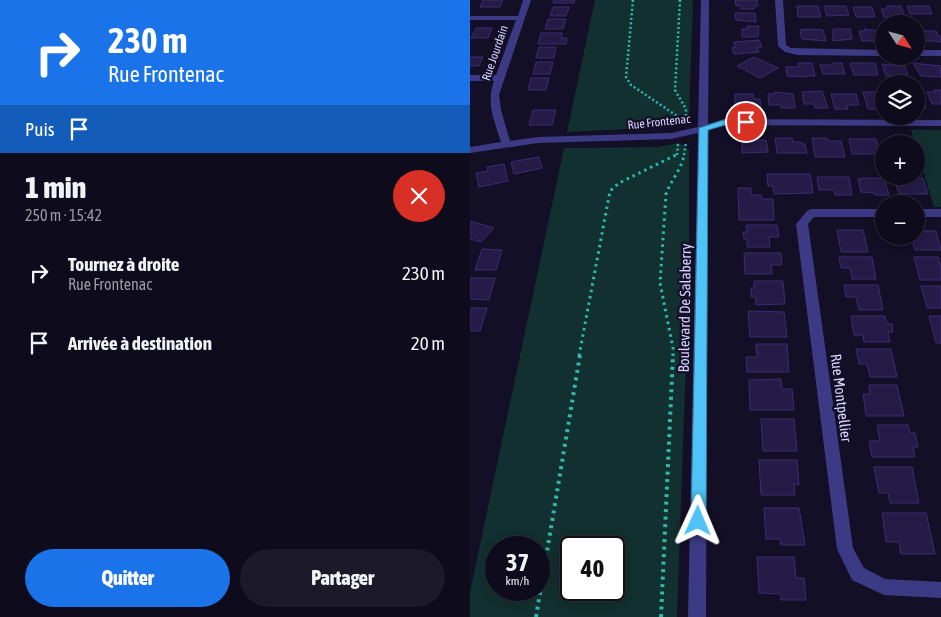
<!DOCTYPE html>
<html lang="fr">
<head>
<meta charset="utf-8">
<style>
	body { margin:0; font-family:"Asap Condensed",sans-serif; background:#1c1929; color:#f1f3f6; height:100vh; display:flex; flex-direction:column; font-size:19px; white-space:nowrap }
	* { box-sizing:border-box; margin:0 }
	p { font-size:16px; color:#9b9ba3 }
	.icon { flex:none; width:28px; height:28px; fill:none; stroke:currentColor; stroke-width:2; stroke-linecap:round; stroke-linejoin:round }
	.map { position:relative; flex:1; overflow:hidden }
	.panel { display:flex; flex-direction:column; background:#0e0b1c; width:470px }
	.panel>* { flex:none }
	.hud { background:#1a73e8; color:#fff; overflow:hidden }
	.needle { width:32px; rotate:126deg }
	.controls { position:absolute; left:405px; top:15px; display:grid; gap:10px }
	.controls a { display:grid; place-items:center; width:50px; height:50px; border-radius:50%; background:#0e0b1c; box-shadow:0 2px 12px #0003,0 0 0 1px #2e2b3b; font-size:25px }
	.speed { position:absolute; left:15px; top:536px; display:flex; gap:10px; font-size:25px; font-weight:700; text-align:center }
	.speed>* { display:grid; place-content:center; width:65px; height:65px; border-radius:50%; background:#0e0b1c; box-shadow:0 2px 12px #0003,0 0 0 1px #2e2b3b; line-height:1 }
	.speed small { font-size:12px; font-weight:400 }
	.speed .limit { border:2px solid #111; border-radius:8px; background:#fff; color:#111 }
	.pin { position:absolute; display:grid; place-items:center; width:42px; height:42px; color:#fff; margin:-21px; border:2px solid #fff; border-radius:50%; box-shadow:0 1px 5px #0007 }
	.me { position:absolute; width:55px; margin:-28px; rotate:1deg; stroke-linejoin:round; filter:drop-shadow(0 0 4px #0008) }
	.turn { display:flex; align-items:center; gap:18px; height:105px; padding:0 25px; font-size:22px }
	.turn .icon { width:65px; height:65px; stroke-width:2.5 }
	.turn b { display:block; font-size:35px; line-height:42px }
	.then { display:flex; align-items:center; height:48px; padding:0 25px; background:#0003; gap:10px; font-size:19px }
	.round { display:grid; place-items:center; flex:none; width:52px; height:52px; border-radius:26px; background:#1c1929 }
	.summary { display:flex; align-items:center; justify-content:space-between; height:85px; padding:0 25px }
	h1 { font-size:30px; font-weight:800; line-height:38px }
	.button { display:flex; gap:10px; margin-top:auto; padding:10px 25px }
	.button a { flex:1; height:58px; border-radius:30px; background:#1a73e8; color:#fff; font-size:20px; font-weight:800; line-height:58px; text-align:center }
	.button a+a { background:#1c1929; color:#f1f3f6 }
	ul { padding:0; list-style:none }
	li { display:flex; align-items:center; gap:15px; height:70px; padding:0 25px }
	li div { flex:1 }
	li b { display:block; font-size:19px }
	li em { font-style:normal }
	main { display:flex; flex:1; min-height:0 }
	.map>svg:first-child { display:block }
	.green { fill:#12302f; fill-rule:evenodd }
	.building { fill:#241b47; stroke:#3b2d73 }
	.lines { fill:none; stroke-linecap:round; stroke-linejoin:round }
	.path-far2 { stroke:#2fb8b0; stroke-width:2.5; stroke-dasharray:2 2.5; stroke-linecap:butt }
	.path-far1 { stroke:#2fb8b0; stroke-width:3; stroke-dasharray:2.5 4; stroke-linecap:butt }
	.path { stroke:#2fb8b0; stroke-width:4; stroke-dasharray:3 4.5; stroke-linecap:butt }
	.minor { fill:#3d3a85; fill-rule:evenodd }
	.route { fill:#4fc3f7; stroke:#337fa1 }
	.labels { text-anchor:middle; stroke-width:4.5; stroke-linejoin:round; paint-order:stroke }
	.far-street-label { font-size:12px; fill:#d9d4ff; stroke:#130f26 }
	.street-label { font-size:15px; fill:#d9d4ff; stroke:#130f26 }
</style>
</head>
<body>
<main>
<section class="panel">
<div class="hud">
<div class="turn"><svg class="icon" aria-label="right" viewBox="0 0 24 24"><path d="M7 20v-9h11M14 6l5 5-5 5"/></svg><div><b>230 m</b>Rue Frontenac</div></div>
<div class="then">Puis<svg class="icon" aria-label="arrive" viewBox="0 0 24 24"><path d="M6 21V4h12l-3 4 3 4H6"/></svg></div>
</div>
<div class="summary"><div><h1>1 min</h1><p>250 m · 15:42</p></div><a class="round" style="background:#d93025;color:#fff"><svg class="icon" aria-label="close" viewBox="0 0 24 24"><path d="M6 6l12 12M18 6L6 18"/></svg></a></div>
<ul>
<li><svg class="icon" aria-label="right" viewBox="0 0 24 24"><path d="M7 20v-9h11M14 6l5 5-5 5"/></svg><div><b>Tournez à droite</b><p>Rue Frontenac</p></div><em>230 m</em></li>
<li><svg class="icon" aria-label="arrive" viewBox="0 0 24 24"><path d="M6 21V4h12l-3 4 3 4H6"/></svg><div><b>Arrivée à destination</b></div><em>20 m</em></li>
</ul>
<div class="button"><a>Quitter</a><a>Partager</a></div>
</section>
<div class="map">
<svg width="471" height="617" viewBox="0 0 471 617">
	<rect width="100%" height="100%" fill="#130f26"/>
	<!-- green -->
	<g class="green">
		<polygon points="125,0 223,0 219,117 203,127 97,132"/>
		<polygon points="441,130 471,130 471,207 464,207"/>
		<path d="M209,143L219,149V277L207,617H0V592L94,148L187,147ZM26,548H69V590H26ZM101,548H144V590H101Z"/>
	</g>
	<!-- building -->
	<g class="building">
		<polygon points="13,0 33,0 30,7 10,7"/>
		<polygon points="84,0 105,0 104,3 83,3"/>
		<polygon points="265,0 287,0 288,6 284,6 284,9 271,9 271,6 266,6"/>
		<polygon points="327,6 348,6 351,17 328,17"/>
		<polygon points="354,6 376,6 379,15 357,16"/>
		<polygon points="417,6 431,6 435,17 414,17 411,9 417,9"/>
		<polygon points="437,6 459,6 462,14 440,14"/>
		<polygon points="83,7 99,7 96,16 80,16"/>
		<polygon points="383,7 402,7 405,17 386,17"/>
		<polygon points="265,13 285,13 286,22 266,20"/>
		<polygon points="78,19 96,19 93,29 75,29"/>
		<polygon points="277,26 289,26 288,37 272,37 272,29 277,29"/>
		<polygon points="6,28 22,28 18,38 1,38"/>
		<polygon points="338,29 353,30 356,41 332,39 330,30"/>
		<polygon points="363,29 380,29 382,39 363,41"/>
		<polygon points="394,29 411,31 414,38 407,38 408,41 392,41 389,31 395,31"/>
		<polygon points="446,31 466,31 468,36 471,36 471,42 450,40"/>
		<polygon points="71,33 92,33 91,38 97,38 96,44 68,44"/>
		<polygon points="289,40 292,47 287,47 289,52 264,54 262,47 266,47 264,42"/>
		<polygon points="69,47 86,47 84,58 66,58"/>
		<polygon points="0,57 13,57 9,66 0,66"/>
		<polygon points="284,57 308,68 290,78 267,66"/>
		<polygon points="66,62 83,62 80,74 63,74"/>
		<polygon points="328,63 342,63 345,76 336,76 336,77 317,76 316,67 329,67"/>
		<polygon points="363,63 372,63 375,74 353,74 350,65 363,65"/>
		<polygon points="380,63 405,63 408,75 384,75"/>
		<polygon points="443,63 470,66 471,77 451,76"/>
		<polygon points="412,64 435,66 438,76 416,76"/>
		<polygon points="61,78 79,78 76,90 58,90"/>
		<polygon points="464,90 471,90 471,104 462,104 457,92 465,92"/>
		<polygon points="352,91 358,108 345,108 344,104 334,104 332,92"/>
		<polygon points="305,92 323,94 325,108 311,108 311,105 299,105 298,94 305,94"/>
		<polygon points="393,92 414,92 414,105 410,105 411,109 398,109"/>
		<polygon points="265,94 283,94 284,99 290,99 291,107 265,105"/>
		<polygon points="361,94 386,94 389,105 377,105 378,109 365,109"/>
		<polygon points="452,95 456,108 446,108 446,96"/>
		<polygon points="63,110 86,110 82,125 59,125"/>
		<polygon points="305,138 322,138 323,142 331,142 332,144 335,144 337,153 307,153"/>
		<polygon points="342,138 357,138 358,141 371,141 375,157 345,157"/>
		<polygon points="379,139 406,139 410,154 382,154"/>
		<polygon points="428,139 442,139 443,144 416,144 416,141 428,141"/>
		<polygon points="277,140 296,140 298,152 272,153 272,142 277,142"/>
		<polygon points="69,157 72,168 44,174 41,162"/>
		<polygon points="34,164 38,181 9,187 6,173 18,171 17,167"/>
		<polygon points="297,174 340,174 343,193 304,194 303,186 298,186"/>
		<polygon points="347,177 379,177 382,195 365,195 364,190 349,190"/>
		<polygon points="394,178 414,178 419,195 405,195 405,193 391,192 388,179"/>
		<polygon points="424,178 453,178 458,194 429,194"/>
		<polygon points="268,188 281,188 281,195 291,195 292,199 303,199 304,220 269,220"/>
		<polygon points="0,221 24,228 11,242 0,239"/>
		<polygon points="276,225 307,225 309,237 299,237 300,247 277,247 277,239 274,239 273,232 277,232"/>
		<polygon points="367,230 393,230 398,252 371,252"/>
		<polygon points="446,231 466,231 471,250 445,250 441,236 446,236"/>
		<polygon points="12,249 32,250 26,270 5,270"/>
		<polygon points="274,253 311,253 312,265 301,265 302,274 275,274"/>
		<polygon points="369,257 402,257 406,279 382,279 380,268 371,268"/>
		<polygon points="444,257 468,257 471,267 471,280 450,280"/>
		<polygon points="0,278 25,278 19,300 0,299"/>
		<polygon points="284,281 313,281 315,304 286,305 285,297 281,297 281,288 284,288"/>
		<polygon points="374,285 408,285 413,310 389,310 386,297 376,297"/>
		<polygon points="451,286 471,286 471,308 457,308"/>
		<polygon points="0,308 17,308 10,331 0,331"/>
		<polygon points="278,311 314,312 317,337 280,337"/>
		<polygon points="381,316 415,316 417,324 422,324 423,332 418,332 420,342 394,342 393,335 384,335"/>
		<polygon points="459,316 471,316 471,343 466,343"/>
		<polygon points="286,344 317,344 319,372 277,372 276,357 287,357"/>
		<polygon points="386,349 421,349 427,377 400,377 397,364 389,364"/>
		<polygon points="311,379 312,389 322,389 324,410 280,410 279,380"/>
		<polygon points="399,385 427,385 434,416 396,416 393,394 400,394"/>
		<polygon points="291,419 324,419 327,451 293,451"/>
		<polygon points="407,425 438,425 440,433 445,433 448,447 443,447 445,457 402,457 399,441 410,441"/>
		<polygon points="289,460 327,460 329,485 324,484 325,495 291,495"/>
		<polygon points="404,467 442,467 449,503 420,503 418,493 409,493"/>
		<polygon points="294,508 329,508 335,545 311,545 310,539 296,539"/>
		<polygon points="412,513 456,513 465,554 431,554 429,542 416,542"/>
		<polygon points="287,557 324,557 326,578 334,578 336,600 311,600 311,594 289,593"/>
	</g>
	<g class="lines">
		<!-- path-far2 -->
		<g class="path-far2">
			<polyline points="163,0 156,77 161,85 216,122"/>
			<polyline points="210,0 205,90 216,109 216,123"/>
			<polyline points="207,155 208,144"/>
			<polyline points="214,155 216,142"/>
		</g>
		<!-- path-far1 -->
		<g class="path-far1">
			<polyline points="109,356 140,191 149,183 208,154"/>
			<path d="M203,356V348L190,283L196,194C201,180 212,169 214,154"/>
		</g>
		<!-- path -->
		<g class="path">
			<polyline points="66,617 110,355"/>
			<polyline points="191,617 203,355"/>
		</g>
		<!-- minor -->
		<g class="minor">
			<path d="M53,0H61L29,95L31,110L40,141L68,137L201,133L228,127L231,0H239L238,124L254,119L471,120V126L255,125L238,130L236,617H218L228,133L201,139L68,143L0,153V147L31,142C24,119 16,105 24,81H0V75H26L46,20H0V16H48Z"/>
			<polygon points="305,0 313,0 316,45 321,48 414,50 414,56 328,55 315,52 308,46"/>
			<rect x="446" y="50" width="25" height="6"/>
			<polygon points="341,209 414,209 414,217 344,217 338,224 383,548 394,568 415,579 471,582 471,598 414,595 382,580 367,549 326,224 337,211"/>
			<rect x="446" y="209" width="25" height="8"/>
		</g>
	</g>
	<!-- route -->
	<polygon class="route" points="276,120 279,121 279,124 255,125 238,130 236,521 233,526 228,528 223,526 221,521 229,128 254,120"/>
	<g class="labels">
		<!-- far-street labels -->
		<g class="far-street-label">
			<text transform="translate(25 53) rotate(-71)" y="4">Rue Jourdain</text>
			<text transform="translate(189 122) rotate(-6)" y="4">Rue Frontenac</text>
		</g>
		<!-- street labels -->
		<g class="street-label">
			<text transform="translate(215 308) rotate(-89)" y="5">Boulevard De Salaberry</text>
			<text transform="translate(371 398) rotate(83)" y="5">Rue Montpellier</text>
		</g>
	</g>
</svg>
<div class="controls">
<a><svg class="needle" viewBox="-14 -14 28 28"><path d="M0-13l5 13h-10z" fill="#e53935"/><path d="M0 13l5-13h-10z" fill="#9b9ba3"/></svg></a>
<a><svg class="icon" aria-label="layers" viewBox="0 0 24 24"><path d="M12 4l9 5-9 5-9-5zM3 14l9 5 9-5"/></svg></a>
<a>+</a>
<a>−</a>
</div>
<div class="speed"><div>37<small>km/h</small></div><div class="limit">40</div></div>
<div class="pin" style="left:276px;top:122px;background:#d93025"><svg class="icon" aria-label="arrive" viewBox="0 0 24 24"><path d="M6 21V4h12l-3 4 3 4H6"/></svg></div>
<svg class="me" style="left:228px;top:521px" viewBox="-20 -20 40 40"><path d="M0-17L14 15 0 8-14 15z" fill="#4fc3f7" stroke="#fff" stroke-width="4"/></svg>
</div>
</main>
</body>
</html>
